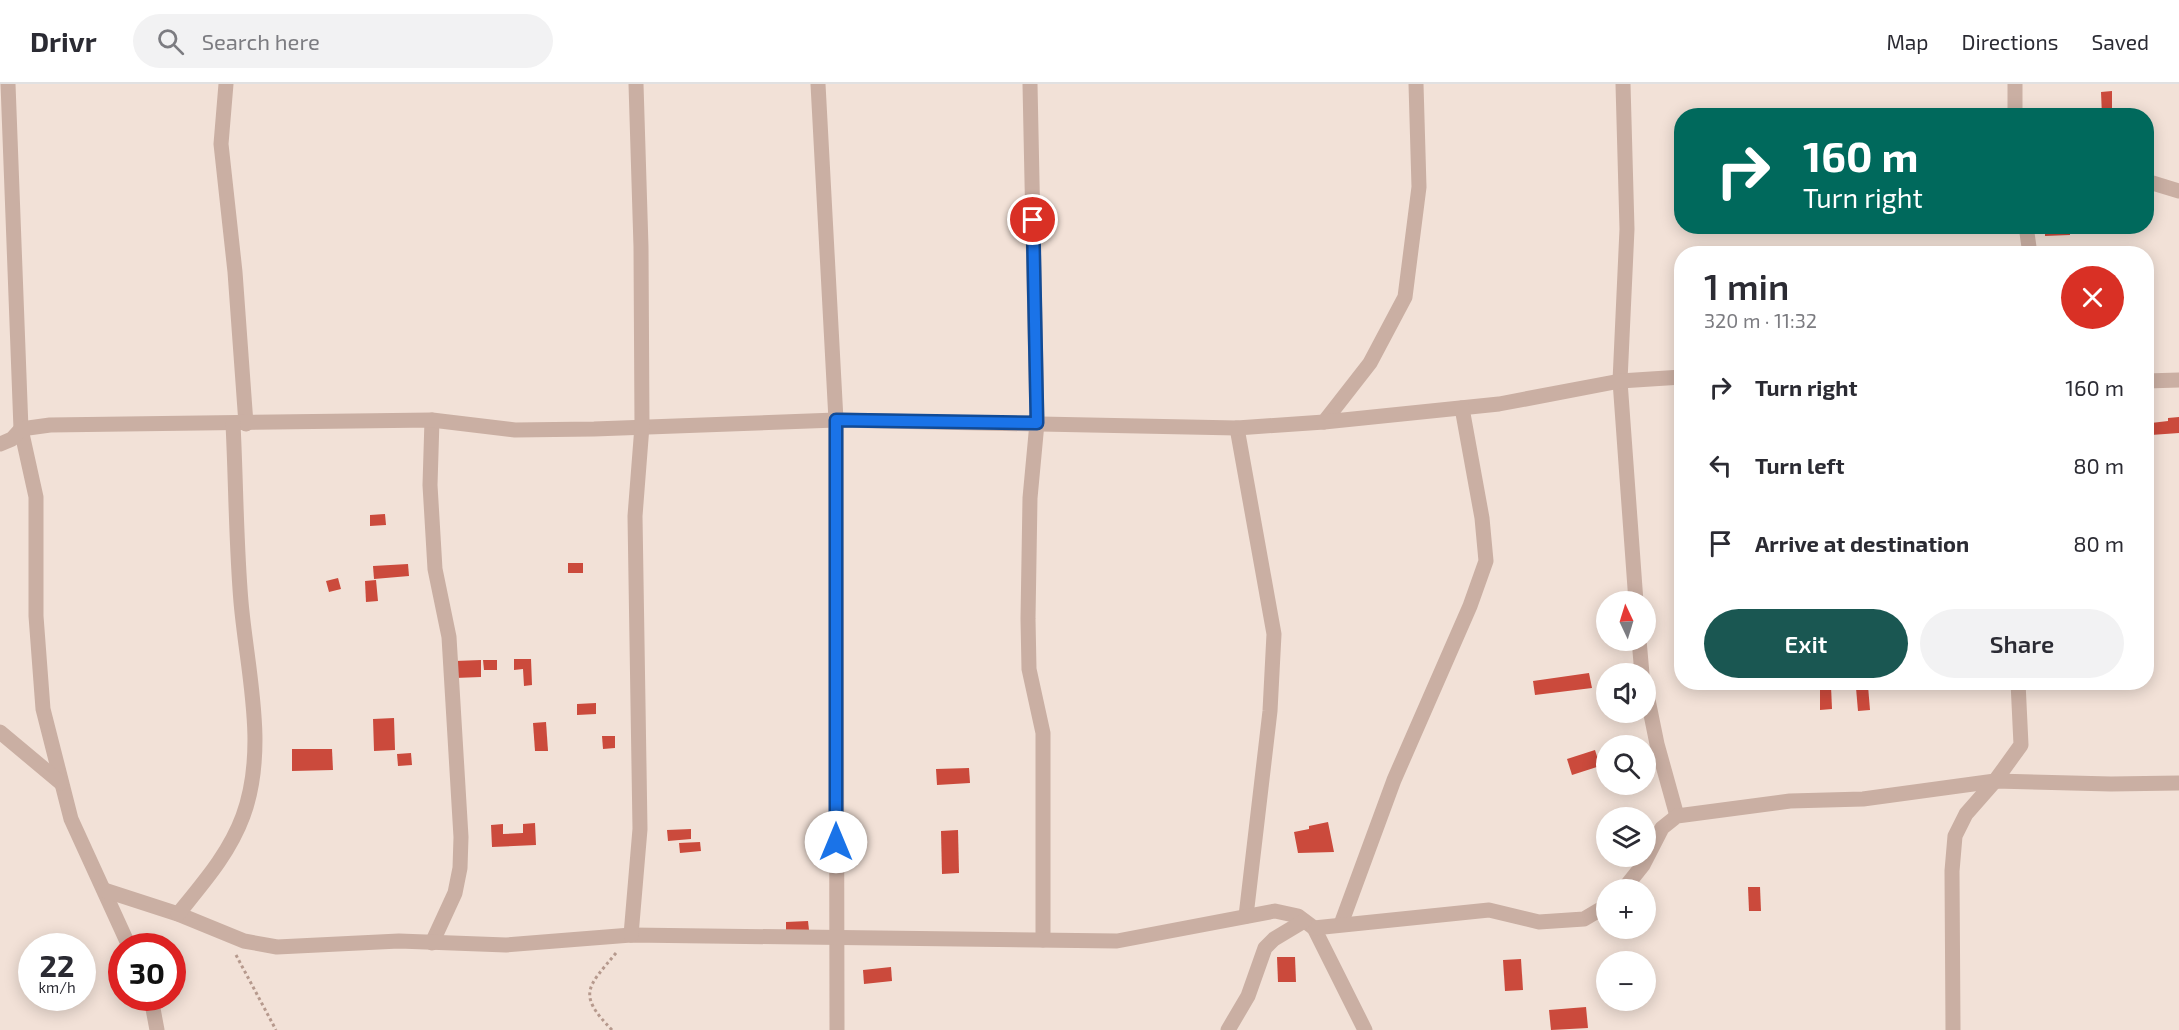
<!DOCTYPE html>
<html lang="en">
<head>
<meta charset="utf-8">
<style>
	body { margin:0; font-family:"Exo 2",sans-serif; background:#f2f2f3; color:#2b2b33; height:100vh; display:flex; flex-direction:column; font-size:22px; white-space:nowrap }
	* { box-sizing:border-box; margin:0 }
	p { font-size:20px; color:#7c7c81 }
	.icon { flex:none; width:33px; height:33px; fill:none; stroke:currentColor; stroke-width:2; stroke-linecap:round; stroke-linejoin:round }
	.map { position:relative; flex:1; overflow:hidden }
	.side { position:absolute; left:1674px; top:162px; width:480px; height:444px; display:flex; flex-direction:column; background:#fff; border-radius:24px; box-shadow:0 3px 15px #0003 }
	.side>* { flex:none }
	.hud { position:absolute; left:1674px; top:24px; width:480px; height:126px; border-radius:24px; box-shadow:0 3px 15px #0003; background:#00695c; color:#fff; overflow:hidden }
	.needle { width:39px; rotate:356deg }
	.tools { position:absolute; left:1596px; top:507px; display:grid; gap:12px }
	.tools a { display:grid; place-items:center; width:60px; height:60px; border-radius:50%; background:#fff; box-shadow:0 3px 15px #0003; font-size:30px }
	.speed { position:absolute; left:18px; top:849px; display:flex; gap:12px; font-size:30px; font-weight:700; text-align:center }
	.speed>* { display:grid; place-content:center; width:78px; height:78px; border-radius:50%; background:#fff; box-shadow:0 3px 15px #0003; line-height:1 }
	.speed small { font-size:15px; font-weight:400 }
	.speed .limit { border:9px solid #d22; background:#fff; color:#111 }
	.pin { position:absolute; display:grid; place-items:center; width:51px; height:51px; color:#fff; margin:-26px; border:3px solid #fff; border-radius:50%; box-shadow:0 2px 6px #0007 }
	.me { position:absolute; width:66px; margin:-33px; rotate:0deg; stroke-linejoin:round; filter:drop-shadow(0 0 4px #0008) }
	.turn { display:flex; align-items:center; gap:21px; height:126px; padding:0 30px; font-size:27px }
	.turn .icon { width:78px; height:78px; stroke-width:2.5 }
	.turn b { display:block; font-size:42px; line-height:51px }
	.round { display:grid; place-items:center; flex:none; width:63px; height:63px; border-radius:32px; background:#f2f2f3 }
	.summary { display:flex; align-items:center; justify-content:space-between; height:102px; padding:0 30px }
	h1 { font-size:36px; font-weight:600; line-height:45px }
	.button { display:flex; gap:12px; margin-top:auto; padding:12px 30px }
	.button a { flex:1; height:69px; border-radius:36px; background:#1a5752; color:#fff; font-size:24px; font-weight:600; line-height:69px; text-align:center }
	.button a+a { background:#f2f2f3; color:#2b2b33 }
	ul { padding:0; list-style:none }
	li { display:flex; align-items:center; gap:18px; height:78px; padding:0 30px }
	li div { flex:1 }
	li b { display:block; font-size:22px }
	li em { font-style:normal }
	header { display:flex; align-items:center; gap:36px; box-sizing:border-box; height:84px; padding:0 30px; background:#fff; border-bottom:2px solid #e1e1e2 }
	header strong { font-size:28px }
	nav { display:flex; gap:33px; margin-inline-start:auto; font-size:21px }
	.search { width:420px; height:54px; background:#f2f2f3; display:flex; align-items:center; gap:15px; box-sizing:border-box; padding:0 21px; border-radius:33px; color:#7c7c81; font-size:22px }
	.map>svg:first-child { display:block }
	.building { fill:#cb4a3c }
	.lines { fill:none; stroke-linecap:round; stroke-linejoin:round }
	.path { stroke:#b6998d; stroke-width:3; stroke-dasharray:3 3; stroke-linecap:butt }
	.street { stroke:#caafa3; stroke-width:15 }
	.route-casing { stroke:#114b97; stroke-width:15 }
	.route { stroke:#1a73e8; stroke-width:10 }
</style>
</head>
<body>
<header>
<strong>Drivr</strong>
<div class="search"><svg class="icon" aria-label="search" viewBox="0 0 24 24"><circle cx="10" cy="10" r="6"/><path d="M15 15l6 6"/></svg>Search here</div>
<nav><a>Map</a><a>Directions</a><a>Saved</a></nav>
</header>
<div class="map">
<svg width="2179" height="946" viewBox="0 0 2179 946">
	<rect width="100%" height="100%" fill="#f2e1d7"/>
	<!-- building -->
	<g class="building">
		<polygon points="2112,7 2112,32 2102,32 2101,8"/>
		<polygon points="2045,142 2070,142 2070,151 2045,152"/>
		<polygon points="2179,333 2179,349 2151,351 2151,339 2168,337 2168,334"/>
		<polygon points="385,430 386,441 370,442 370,431"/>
		<rect x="568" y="479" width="15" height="10"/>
		<polygon points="408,480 409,492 374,495 373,482"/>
		<polygon points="338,494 341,505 329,508 326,497"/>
		<polygon points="376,496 378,517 366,518 365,497"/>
		<polygon points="514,575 531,575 532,601 524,602 523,585 514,586"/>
		<polygon points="481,576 481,593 455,594 455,577"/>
		<polygon points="483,576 497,576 497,586 484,586"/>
		<polygon points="1589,589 1592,604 1535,611 1533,597"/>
		<polygon points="1831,602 1832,625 1820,626 1820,603"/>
		<polygon points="1868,602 1870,626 1858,627 1856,604"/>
		<polygon points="596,619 596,630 577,631 577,620"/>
		<polygon points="394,634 395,666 374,667 373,635"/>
		<polygon points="546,638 548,667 535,667 533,639"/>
		<polygon points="602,652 615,652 615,664 603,665"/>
		<polygon points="292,665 332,665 333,686 292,687"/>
		<polygon points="1595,666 1600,682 1572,691 1567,675"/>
		<polygon points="411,669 412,681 398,682 397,670"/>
		<polygon points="969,684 970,699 937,701 936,685"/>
		<polygon points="1328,738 1334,768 1298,769 1294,748 1309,745 1309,742"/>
		<polygon points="535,739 536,761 492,763 491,741 503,740 503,750 523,749 523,740"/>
		<polygon points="691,745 691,755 668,757 667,746"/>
		<polygon points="958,746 959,789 942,790 941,747"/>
		<polygon points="700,758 701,767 680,769 679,759"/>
		<polygon points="1748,803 1760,803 1761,827 1749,827"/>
		<polygon points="808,837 809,846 786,848 786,838"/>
		<polygon points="1277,873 1295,873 1296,898 1278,898"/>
		<polygon points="1521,875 1523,906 1505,907 1503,876"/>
		<polygon points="891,883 892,897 864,900 863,886"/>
		<polygon points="1586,923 1588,944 1551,946 1549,926"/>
	</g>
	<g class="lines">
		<!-- path -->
		<g class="path">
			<polyline points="236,871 276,946"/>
			<path d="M612,946C577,910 587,904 616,869"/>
		</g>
		<!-- street -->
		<g class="street">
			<polyline points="8,0 21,345 36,413 36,532 43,625 71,735 129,862"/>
			<polyline points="226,0 221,60 235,188 246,340"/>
			<polyline points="818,0 836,336 837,946"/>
			<polyline points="1030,0 1037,339 1030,414 1028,535 1029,585 1043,649 1043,856"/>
			<polyline points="1623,0 1627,145 1620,297 1636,518"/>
			<polyline points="2015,32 2015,0"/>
			<polyline points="2146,97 2179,107"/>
			<polyline points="2026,142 2030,170"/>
			<polyline points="2146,297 2179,296"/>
			<polyline points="432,336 430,401 435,485 449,553 461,753 460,784 455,809 432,859"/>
			<polyline points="1324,338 1370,279 1405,213 1419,103 1416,0"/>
			<polyline points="1237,344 1274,550 1270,627 1246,832"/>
			<polyline points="0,360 12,355 21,345 50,341 432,336 515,346 594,345 836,336 1237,344 1324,338 1499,320 1620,297 1682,293"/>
			<polyline points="1639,556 1642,590"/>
			<polyline points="1646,606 1657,660 1677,732"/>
			<polyline points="0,648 61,699"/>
			<polyline points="104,806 178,830 244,857 277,863 399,857 506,861 631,851 1117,857 1275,827 1298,832 1314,844 1365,946"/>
			<polyline points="1623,806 1643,781 1662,744 1677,732 1790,717 1863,715 1995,697 2111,700 2179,699"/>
			<path d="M178,830C203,799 229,770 243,732C268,664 247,587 241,518C236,459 236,399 233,340"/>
			<polyline points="1341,840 1394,696 1470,522 1486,477 1482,434 1462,324"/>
			<polyline points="1314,844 1489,826 1539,838 1584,835 1606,822"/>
			<polyline points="631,851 640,745 635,432 642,342 641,163 636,0"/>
			<polyline points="151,914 157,946"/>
			<polyline points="1228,946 1248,912 1265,864 1274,855 1304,837"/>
			<polyline points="1953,946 1952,787 1955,752 1966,730 1995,697 2021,661 2018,598"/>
		</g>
	</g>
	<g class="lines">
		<defs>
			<polyline id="route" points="836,758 836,336 1037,339 1033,136"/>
		</defs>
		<!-- route casing -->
		<use href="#route" class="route-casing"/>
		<!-- route -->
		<use href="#route" class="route"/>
	</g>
</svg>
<div class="tools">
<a><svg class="needle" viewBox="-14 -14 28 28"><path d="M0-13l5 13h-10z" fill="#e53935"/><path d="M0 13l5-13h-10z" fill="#7c7c81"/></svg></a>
<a><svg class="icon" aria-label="sound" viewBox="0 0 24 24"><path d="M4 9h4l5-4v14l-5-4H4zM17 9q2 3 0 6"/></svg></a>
<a><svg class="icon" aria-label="search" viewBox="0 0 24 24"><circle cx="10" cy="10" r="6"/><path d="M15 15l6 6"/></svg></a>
<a><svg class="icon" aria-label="layers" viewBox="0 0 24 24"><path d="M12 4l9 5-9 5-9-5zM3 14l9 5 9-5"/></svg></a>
<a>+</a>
<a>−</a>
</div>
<div class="speed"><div>22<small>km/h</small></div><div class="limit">30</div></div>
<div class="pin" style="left:1033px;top:136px;background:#d93025"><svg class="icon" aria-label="arrive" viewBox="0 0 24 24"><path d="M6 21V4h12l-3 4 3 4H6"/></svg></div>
<svg class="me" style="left:836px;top:758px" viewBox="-20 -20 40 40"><circle r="19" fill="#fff"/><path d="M0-13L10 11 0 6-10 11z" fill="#1a73e8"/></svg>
<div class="hud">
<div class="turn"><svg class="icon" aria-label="right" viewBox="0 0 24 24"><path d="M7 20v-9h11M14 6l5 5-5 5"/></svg><div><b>160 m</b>Turn right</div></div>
</div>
<section class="side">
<div class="summary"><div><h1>1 min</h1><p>320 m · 11:32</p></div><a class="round" style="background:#d93025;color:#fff"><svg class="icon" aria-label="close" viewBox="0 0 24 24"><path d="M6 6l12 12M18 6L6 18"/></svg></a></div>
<ul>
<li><svg class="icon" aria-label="right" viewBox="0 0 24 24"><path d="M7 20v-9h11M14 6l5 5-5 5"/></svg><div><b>Turn right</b></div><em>160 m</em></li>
<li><svg class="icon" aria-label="left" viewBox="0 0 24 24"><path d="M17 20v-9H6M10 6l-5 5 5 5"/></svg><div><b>Turn left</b></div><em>80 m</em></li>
<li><svg class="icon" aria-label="arrive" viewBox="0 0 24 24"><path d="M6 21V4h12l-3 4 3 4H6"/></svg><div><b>Arrive at destination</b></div><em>80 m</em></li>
</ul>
<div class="button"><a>Exit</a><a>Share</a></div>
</section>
</div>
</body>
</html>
